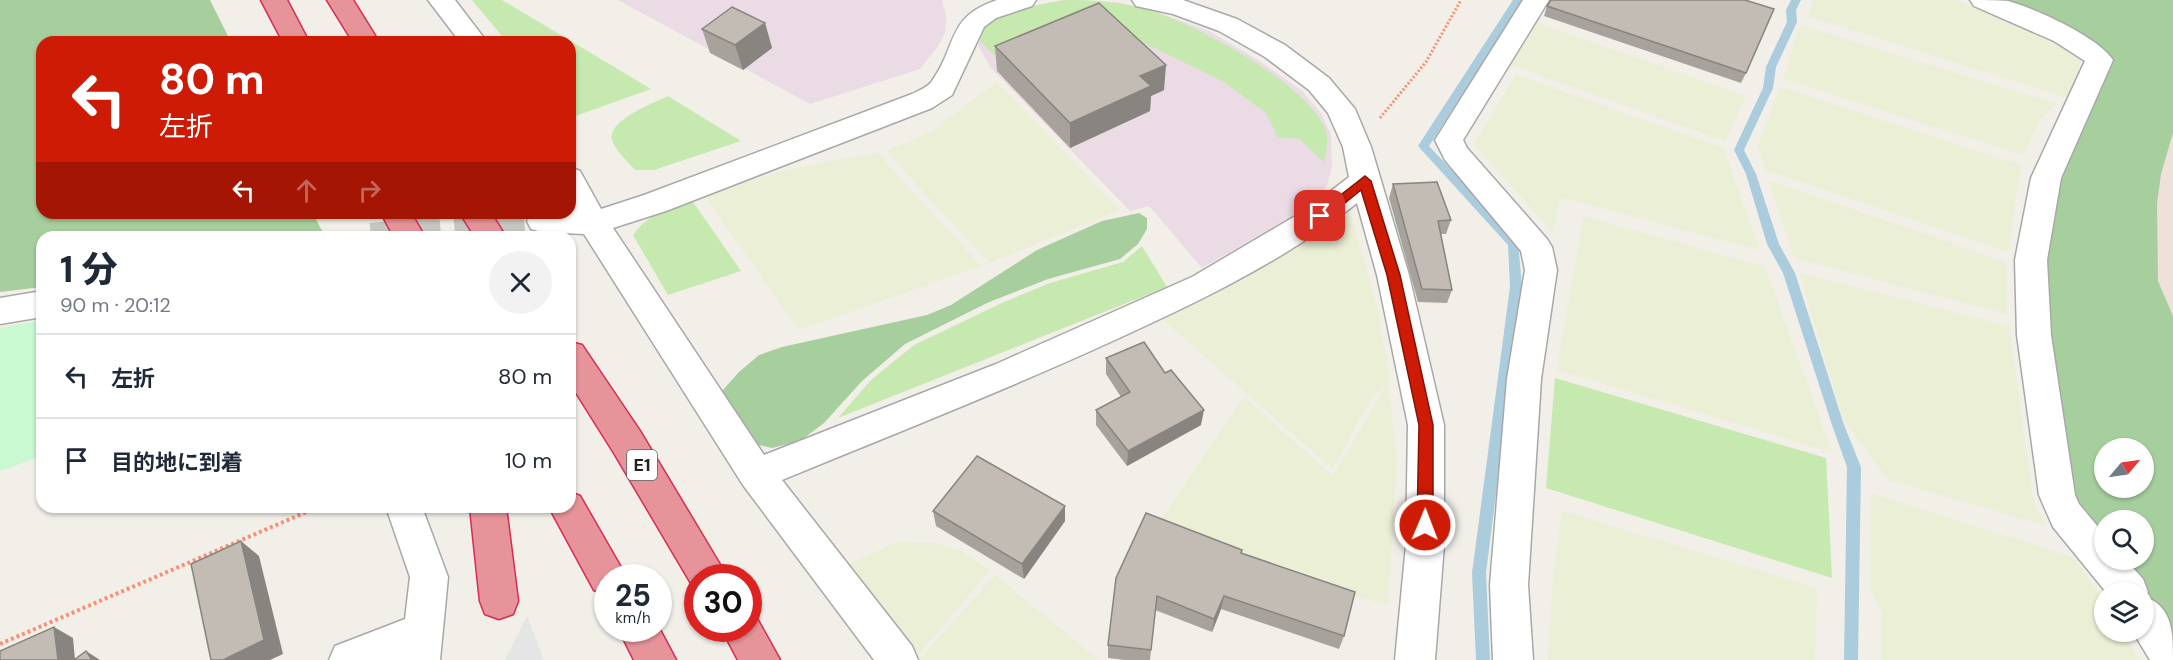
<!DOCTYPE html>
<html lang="ja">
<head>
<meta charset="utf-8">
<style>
	body { margin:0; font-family:"DM Sans","Noto Sans JP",sans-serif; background:#f2f2f3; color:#1f2937; height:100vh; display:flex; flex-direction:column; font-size:22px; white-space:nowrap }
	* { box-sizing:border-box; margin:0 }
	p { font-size:20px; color:#747a83 }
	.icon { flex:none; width:33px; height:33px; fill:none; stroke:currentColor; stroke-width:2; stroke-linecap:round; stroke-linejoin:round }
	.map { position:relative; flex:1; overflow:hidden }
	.sheet { position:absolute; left:36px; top:231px; width:540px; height:282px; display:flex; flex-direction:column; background:#fff; border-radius:18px; box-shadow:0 2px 4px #0004 }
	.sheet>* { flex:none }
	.hud { position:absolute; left:36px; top:36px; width:540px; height:183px; border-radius:18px; box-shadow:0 2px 4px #0004; background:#cd1b05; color:#fff; overflow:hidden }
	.needle { width:39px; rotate:61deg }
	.buttons { position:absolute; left:2094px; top:438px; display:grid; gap:12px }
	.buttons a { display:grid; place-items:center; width:60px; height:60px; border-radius:50%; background:#fff; box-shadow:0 2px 4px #0004; font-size:30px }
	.speed { position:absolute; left:594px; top:564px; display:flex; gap:12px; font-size:30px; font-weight:700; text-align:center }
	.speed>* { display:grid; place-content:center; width:78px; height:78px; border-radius:50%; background:#fff; box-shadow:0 2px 4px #0004; line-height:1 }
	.speed small { font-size:15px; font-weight:400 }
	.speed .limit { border:9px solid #d22; background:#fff; color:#111 }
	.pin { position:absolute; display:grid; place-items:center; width:51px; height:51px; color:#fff; margin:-26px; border-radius:12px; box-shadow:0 3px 9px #0006 }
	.me { position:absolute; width:66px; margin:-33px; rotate:1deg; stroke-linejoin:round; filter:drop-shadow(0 0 4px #0008) }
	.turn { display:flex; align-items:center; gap:21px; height:126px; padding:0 24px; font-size:27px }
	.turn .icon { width:78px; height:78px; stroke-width:2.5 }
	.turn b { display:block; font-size:42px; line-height:51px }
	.lanes { display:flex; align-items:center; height:57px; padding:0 24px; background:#0003; justify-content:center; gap:30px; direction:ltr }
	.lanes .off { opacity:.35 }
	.round { display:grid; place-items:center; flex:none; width:63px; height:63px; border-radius:32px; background:#f2f2f3 }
	.overview { display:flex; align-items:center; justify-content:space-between; height:102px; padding:0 24px }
	h1 { font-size:36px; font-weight:800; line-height:45px }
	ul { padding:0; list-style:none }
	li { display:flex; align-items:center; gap:18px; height:84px; padding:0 24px; border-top:2px solid #e0e1e3 }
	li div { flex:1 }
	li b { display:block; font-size:22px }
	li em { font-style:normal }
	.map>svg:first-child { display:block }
	.industrial { fill:#eadbe5 }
	.military { fill:#eee1d9 }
	.farmland { fill:#eaefd5 }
	.grass { fill:#c6e9b0 }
	.forest { fill:#a7cf9e; fill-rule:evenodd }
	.park { fill:#c8f9d1 }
	.parking { fill:#e5e5e5 }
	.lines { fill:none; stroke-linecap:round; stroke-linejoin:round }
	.stream { fill:#acd; fill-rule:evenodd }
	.street-tunnel { stroke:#c7c6c0; stroke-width:28; stroke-dasharray:28 14; stroke-linecap:butt }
	.street-casing { stroke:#a8a8a8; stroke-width:3 }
	.highway-casing { stroke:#d72d55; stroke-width:3 }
	.path-far1 { stroke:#f79074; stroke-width:3; stroke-dasharray:2 2; stroke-linecap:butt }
	.path { stroke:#f79074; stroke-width:4; stroke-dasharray:3 3; stroke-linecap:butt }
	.street { fill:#fff; fill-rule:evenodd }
	.highway { fill:#e69399; fill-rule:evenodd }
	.wall { fill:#a7a29c }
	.shaded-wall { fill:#88847f }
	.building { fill:#c2bcb5; stroke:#88847f; stroke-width:1.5 }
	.route { fill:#cd1b05; stroke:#851203; stroke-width:1.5 }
	.labels { text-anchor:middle; stroke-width:4.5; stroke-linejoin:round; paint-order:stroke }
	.shield { fill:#fff; stroke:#646464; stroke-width:1.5 }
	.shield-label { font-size:18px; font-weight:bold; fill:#212121 }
</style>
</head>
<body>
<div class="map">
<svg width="2173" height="660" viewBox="0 0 2173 660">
	<rect width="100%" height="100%" fill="#f1efe8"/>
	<!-- industrial -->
	<g class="industrial">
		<polygon points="618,0 942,0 946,16 945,33 938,46 920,69 810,104"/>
		<polygon points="1062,0 1117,2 1154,11 1209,31 1258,60 1301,90 1321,113 1331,135 1332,167 1327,185 1317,202 1202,268 1149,206 1130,211 991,68 978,45 985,27 994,18 1007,11"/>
	</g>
	<!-- military -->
	<polygon class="military" points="2173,103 2173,376 2133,309"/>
	<!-- farmland -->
	<g class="farmland">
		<polygon points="1814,0 1957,0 2083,55 2068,98 1808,16"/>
		<polygon points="1537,23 1746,96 1725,141 1511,65"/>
		<polygon points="1800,25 2057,104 2040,119 2023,155 1783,79"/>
		<polygon points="1516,75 1723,148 1760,250 1560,197 1553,233 1474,144"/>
		<polygon points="997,82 1120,210 989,263 886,151 931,132"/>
		<polygon points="1780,87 2021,165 2008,252 1766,170 1758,145"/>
		<polygon points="877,153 981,266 799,330 704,195 785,170"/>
		<polygon points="1768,180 2006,262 2007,314 1794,258"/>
		<polygon points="1343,214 1352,218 1378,310 1390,381 1388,383 1397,459 1388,606 1155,528 1244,397 1333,476 1387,384 1371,398 1333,469 1162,319 1246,278"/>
		<polygon points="1583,216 1765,267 1832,452 1557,370"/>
		<polygon points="1799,273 2009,326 2034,505 2047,526 1889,480 1843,419"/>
		<polygon points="1871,493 2073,557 2104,600 2104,632 2123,632 2139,660 1881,660 1882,614 1870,588"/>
		<polygon points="1562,511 1817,588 1815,660 1548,660 1553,578"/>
		<polygon points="897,542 935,543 961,551 990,570 918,655 846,565"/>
		<polygon points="995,575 1097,659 1097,660 919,660"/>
	</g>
	<!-- grass -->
	<g class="grass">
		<polygon points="472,0 502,0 651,89 570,118 570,42 507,42"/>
		<path d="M1066,0C1094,0 1124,2 1152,11C1198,26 1309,84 1326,131C1329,140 1326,153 1324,162L1299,139L1278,137L1266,113L1224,82L1103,23L998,59L980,41L986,25L1015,9Z"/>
		<path d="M668,96L741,141L654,170H635C628,162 615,150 612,140C607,120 654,103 668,96Z"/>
		<path d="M691,199L741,271L668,295L633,235C647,215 668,208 691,199Z"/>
		<polygon points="1142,246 1167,287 838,418 871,380 914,345 1004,302 1050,283 1123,262"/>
		<polygon points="1555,378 1826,458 1832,578 1546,488"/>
	</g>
	<!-- forest -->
	<g class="forest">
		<polygon points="0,0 210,0 231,42 42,42 42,213 313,213 325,237 42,237 42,287 0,292"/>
		<path d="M1996,0H2173V133L2161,174L2157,204L2158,281L2173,316V658L2144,614V592H2130L2108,560H2144V520H2104V555L2087,528L2073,496L2039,251L2097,48ZM2104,448H2144V488H2104Z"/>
		<polygon points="1139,213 1147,218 1147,229 1138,244 1120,259 1048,279 987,303 905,344 862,381 824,423 800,441 772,448 754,444 724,408 722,391 739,372 759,355 782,347 927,315 951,305 1037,250 1102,221"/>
	</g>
	<!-- park -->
	<polygon class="park" points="42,320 42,456 0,471 0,328"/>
	<!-- parking -->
	<polygon class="parking" points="527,616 544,660 505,660"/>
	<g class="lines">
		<!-- stream -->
		<g class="stream">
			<polygon points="1513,0 1523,0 1429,146 1518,241 1522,287 1486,573 1490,660 1476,660 1472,573 1510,287 1508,245 1418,146"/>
			<polygon points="1791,0 1801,0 1796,10 1797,22 1776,67 1773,88 1744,150 1756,174 1779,244 1795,273 1844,425 1861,467 1858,660 1844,660 1847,467 1832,425 1783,273 1767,244 1746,174 1734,150 1763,88 1766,67 1787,22 1786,10"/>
		</g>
		<!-- street-tunnel -->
		<polyline class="street-tunnel" points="371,237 542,221"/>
		<defs>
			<g id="street">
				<polygon points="428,0 455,0 487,42 460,42"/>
				<path d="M997,0H1036L1032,6L996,18L984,27L952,95L932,108L666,211L613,228L764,455L996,364L1192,277L1309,208L1349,177L1343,147L1328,113L1309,90L1265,57L1219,31L1173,14L1136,6L1132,0H1183L1237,19L1285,45L1329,78L1355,109L1371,147L1409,275L1444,425V545L1435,660H1395L1406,545L1408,425L1377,275L1357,203C1284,261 1200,301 1117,339C1006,390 894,434 782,480L912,646L918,660H874L743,485L584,234L542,232L531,229L527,221L531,213H570V167L580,171L601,209L644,195L912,94C918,91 928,87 932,81C958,45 946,17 997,0Z"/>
				<polygon points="1523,0 1549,0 1463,140 1467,148 1547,239 1552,247 1557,270 1541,379 1528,585 1533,660 1493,660 1490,585 1507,379 1525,270 1521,251 1445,160 1435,140"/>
				<path d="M1970,0C1982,0 1997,0 2008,1C2036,9 2097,36 2113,60L2061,178L2047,260L2051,335L2075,495L2079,504L2104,534V560H2126L2143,579L2148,592L2146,597C2173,608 2173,633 2173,660H2150L2133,632H2144V592H2106L2053,527L2039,495L2017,335L2015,260L2031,178L2085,61L2054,41L1974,6Z"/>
				<polygon points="42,291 42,317 0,324 0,298"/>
				<polygon points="386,507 422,507 448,577 440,660 329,660 335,646 405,619 410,577"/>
			</g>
			<g id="highway">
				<polygon points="261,0 287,0 309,42 283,42"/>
				<polygon points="327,0 353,0 379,42 353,42"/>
				<polygon points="381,213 411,213 425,237 394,237"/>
				<polygon points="460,213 491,213 506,237 475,237"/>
				<polygon points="570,342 582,345 640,431 728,578 698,578 698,591 695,590 614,453 570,383"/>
				<polygon points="570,492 580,496 627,578 608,578 608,595 594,590 549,507 570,507"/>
				<polygon points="470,507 506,507 518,601 513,614 499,619 485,614 480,601"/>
				<polygon points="748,612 755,615 780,660 738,660 721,628 748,628"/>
				<polygon points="658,626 676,660 634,660 618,628 658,628"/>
			</g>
		</defs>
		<!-- street casing -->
		<use href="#street" class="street-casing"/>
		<!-- highway casing -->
		<use href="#highway" class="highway-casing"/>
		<!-- path-far1 -->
		<polyline class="path-far1" points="1380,118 1426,62 1461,0"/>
		<!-- path -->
		<polyline class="path" points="0,644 318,507"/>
		<!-- street -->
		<use href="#street" class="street"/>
		<!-- highway -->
		<use href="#highway" class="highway"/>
	</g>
	<!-- wall -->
	<g class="wall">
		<polygon points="1547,6 1746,73 1741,83 1544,16"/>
		<polygon points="765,23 772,48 743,70 710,53 702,29"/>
		<polygon points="995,46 1164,90 1151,96 1150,111 1070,148 997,71"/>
		<polygon points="1393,184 1451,220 1446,234 1441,234 1452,290 1447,303 1418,302 1389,198"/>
		<polygon points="1106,358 1201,425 1127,466 1096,425 1096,410 1121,397 1106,374"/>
		<polygon points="933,511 1065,521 1024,579 936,526"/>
		<polygon points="1241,554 1344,636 1339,649 1221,609 1212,632 1155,610 1150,660 1125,660 1108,658 1108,645 1116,578"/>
	</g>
	<!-- shaded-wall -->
	<g class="shaded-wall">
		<polygon points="765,23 772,48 743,70 735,45"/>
		<polygon points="1166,65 1164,90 1151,96 1150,111 1070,148 1070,123 1140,76"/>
		<polygon points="1204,410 1201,425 1127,466 1128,451"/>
		<polygon points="1065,506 1065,521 1024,579 1022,564"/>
		<polygon points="241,541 259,556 283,654 270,660 223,660"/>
		<polygon points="1224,596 1221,609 1212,632 1214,619"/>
		<polygon points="54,627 73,638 75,660 58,660"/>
		<polygon points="86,651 100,660 92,660"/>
	</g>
	<!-- building -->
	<g class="building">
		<polygon points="1551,0 1745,0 1774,9 1746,73 1547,6"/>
		<polygon points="1099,3 1166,65 1140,76 1151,86 1070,123 995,46"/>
		<polygon points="732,7 765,23 735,45 702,29"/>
		<polygon points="1437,182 1451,220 1438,221 1452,290 1422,289 1393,184"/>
		<polygon points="1144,342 1165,373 1171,370 1204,410 1128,451 1096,410 1130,392 1106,358"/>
		<polygon points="977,456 1065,506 1022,564 933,511"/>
		<polygon points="1146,513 1242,550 1241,553 1355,592 1344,636 1224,596 1214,619 1157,596 1151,650 1108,645 1116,578"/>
		<polygon points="241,541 264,640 223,660 211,660 191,564"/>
		<polygon points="54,627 58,660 0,660 0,651"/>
		<polygon points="86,651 92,660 74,660"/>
	</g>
	<!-- route -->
	<polygon class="route" points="1365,176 1371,181 1400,275 1433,425 1433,525 1430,530 1425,532 1419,530 1417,525 1419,425 1387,275 1361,190 1325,219 1316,219 1314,216"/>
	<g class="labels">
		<!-- shield labels -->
		<rect class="shield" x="627" y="450" width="30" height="30" rx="4.5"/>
		<g class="shield-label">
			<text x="642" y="471">E1</text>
		</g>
	</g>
</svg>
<div class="buttons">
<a><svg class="needle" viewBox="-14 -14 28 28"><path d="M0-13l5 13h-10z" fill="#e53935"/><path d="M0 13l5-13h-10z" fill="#747a83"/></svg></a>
<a><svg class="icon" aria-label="search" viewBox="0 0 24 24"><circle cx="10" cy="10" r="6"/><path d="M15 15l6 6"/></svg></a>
<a><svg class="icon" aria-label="layers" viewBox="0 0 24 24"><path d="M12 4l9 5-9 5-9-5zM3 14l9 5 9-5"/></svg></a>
</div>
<div class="speed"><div>25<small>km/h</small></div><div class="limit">30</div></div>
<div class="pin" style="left:1320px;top:216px;background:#d93025"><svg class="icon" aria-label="arrive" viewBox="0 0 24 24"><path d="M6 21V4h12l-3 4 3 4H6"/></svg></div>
<svg class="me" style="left:1425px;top:525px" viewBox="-20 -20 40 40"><circle r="17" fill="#cd1b05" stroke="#fff" stroke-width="3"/><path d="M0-11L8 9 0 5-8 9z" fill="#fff"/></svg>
<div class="hud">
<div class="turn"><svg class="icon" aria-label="left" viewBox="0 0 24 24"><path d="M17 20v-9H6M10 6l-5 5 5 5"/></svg><div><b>80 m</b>左折</div></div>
<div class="lanes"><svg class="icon" aria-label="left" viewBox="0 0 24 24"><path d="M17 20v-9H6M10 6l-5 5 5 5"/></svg><svg class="icon off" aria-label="ahead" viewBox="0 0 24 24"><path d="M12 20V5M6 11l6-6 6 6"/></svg><svg class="icon off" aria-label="right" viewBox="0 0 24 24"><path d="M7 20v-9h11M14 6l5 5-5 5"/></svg></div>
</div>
<section class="sheet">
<div class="overview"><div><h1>1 分</h1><p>90 m · 20:12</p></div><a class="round"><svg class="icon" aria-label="close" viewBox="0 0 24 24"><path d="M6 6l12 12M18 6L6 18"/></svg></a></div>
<ul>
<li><svg class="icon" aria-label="left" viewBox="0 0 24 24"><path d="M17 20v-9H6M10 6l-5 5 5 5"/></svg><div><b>左折</b></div><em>80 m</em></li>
<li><svg class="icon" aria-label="arrive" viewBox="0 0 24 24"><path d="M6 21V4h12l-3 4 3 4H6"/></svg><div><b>目的地に到着</b></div><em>10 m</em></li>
</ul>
</section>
</div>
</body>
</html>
